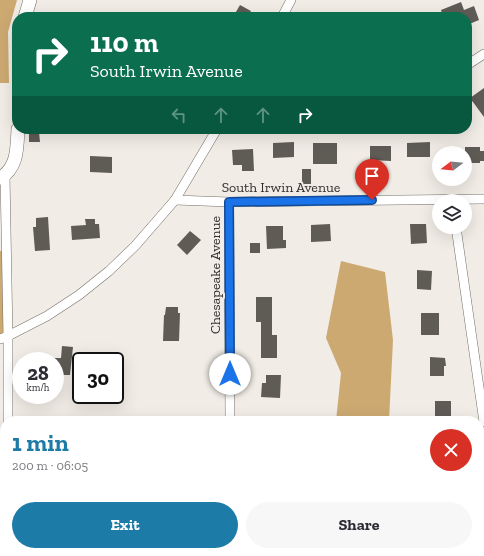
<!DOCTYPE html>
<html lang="en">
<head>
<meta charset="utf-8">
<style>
	body { margin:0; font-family:"Zilla Slab",serif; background:#f7f7f7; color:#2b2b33; height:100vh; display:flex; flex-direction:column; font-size:15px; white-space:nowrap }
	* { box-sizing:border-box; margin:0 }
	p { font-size:13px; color:#7c7c81 }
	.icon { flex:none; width:22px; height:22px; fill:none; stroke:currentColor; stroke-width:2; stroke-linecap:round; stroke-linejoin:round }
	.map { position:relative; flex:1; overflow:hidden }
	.drawer { position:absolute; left:0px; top:416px; width:484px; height:140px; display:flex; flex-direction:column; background:#fff; border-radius:16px 16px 0 0; box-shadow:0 4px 16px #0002 }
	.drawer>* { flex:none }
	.guide { position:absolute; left:12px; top:12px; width:460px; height:122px; border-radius:16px; box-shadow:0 4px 16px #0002; background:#0b6e4f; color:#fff; overflow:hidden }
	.needle { width:26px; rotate:254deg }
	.buttons { position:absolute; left:432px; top:146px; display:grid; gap:8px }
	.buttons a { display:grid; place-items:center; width:40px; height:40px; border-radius:50%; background:#fff; box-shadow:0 4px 16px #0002; font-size:20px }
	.speed { position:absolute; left:12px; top:352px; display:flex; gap:8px; font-size:20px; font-weight:700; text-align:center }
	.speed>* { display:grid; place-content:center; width:52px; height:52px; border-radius:50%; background:#fff; box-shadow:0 4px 16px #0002; line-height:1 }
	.speed small { font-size:10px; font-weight:400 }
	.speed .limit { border:2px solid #111; border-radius:6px; background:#fff; color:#111 }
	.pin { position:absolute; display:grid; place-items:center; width:34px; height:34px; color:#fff; margin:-41px -17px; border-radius:50% 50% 50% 0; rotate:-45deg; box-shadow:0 0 4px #0007 }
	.pin .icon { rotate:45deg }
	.me { position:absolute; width:44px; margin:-22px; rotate:0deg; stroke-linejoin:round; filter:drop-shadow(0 0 3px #0008) }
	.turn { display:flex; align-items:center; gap:14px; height:84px; padding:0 12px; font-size:18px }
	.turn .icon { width:52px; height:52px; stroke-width:2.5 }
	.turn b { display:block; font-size:28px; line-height:34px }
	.lanes { display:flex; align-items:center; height:38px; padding:0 12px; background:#0003; justify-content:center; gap:20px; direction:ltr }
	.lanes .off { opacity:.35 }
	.round { display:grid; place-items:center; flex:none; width:42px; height:42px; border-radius:21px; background:#f7f7f7 }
	.summary { display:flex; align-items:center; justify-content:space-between; height:68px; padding:0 12px }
	h1 { font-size:24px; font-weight:800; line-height:30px; color:#1d7ba8 }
	.button { display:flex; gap:8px; margin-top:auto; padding:8px 12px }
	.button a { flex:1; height:46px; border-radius:24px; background:#1d7ba8; color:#fff; font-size:16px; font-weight:800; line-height:46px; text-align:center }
	.button a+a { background:#f7f7f7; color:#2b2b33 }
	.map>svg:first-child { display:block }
	.forest { fill:#cca971 }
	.building { fill:#5f5b55 }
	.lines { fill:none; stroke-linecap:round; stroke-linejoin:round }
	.street-casing { stroke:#736f69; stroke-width:10 }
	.secondary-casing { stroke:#736f69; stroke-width:14 }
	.path { stroke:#98958f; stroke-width:2; stroke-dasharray:2 2; stroke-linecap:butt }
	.street { stroke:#fff; stroke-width:9 }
	.secondary { stroke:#fff; stroke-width:13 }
	.route-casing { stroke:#114b97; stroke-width:10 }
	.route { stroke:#1a73e8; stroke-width:7 }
	.labels { text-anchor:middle; stroke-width:4; stroke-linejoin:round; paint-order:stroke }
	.street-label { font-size:14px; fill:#312f2c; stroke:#f1ece5 }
</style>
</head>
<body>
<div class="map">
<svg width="484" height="556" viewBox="0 0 484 556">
	<rect width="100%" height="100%" fill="#f1ece5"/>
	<!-- forest -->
	<g class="forest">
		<polygon points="0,0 17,0 8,32 9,83 0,83"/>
		<polygon points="6,250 8,336 0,339 0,251"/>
		<polygon points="341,261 385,272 393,340 389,421 336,421 341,373 326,338"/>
		<polygon points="0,536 5,538 5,551 36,551 39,552 43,551 164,551 200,556 0,556"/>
		<polygon points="293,551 432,551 432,553 438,556 291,556"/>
	</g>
	<!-- building -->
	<g class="building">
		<polygon points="461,2 464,10 474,6 479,20 467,25 467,17 443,17 441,10"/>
		<polygon points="240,5 251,11 248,17 233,17"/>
		<polygon points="484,88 484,117 470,98"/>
		<polygon points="39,132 40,142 29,142 29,133"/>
		<polygon points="294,142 294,157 273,158 273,143"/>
		<polygon points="430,142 430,157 407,157 407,143"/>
		<rect x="313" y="143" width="24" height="21"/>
		<polygon points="370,146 391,146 391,161 370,160"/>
		<polygon points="465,147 480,147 480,151 484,151 484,161 480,161 480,163 465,163"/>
		<polygon points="253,149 254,171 242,171 242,165 233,165 232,150"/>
		<polygon points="90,156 112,157 112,173 90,172"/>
		<rect x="302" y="169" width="9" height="16"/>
		<polygon points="48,217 50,250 35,251 33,227 36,227 36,218"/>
		<polygon points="85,219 95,219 95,224 99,224 100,238 72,240 71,226 86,225"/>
		<polygon points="330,224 331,241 311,242 311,225"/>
		<polygon points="410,224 426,224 427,243 411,244"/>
		<polygon points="266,226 283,226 283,240 286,240 286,248 267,249"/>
		<polygon points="190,231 201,240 187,255 177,245"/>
		<rect x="250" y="243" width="10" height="10"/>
		<polygon points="417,270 432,271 431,290 417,289"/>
		<polygon points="256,297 272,297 272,335 277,335 277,358 261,358 261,322 256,322"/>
		<polygon points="166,307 178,307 178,313 180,313 179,341 163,341 164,315 165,315"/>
		<rect x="421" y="313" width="18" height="22"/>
		<polygon points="62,346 73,347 70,375 55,375 55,358 61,358"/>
		<polygon points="430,357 445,358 446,366 444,366 444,376 430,376"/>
		<polygon points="266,375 281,375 280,398 261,397 262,383 266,383"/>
		<polygon points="435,401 451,401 451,419 435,418"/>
	</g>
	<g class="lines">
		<defs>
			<g id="street">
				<polyline points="282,17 291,0"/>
				<polyline points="467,65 484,54"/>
				<polyline points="5,175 8,336 8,421"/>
				<polyline points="175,200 229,202 484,199"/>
				<polyline points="229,202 230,421"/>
				<polyline points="456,227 484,422"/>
				<polyline points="0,339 8,336 47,316 79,295 109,271 135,246 175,200 217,129"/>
			</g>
			<g id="secondary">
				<polyline points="25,17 30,0"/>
				<path d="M0,178C18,168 17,147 18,129"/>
			</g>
		</defs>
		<!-- street casing -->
		<use href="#street" class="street-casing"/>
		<!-- secondary casing -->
		<use href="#secondary" class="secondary-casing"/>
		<!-- path -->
		<polyline class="path" points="0,499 5,493"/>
		<!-- street -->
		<use href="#street" class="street"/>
		<!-- secondary -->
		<use href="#secondary" class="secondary"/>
	</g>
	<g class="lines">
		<defs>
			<polyline id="route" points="230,374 229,202 372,200"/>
		</defs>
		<!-- route casing -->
		<use href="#route" class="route-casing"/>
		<!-- route -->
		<use href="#route" class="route"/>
	</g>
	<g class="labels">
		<!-- street labels -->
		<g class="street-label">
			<text x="281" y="192">South Irwin Avenue</text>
			<text transform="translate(215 275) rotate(-90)" y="5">Chesapeake Avenue</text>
		</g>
	</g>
</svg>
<div class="buttons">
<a><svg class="needle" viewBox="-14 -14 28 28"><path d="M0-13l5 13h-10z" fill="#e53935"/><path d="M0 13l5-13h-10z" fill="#7c7c81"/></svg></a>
<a><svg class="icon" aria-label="layers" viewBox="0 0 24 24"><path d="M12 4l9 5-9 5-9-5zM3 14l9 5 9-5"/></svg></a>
</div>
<div class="speed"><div>28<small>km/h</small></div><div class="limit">30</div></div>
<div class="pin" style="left:372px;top:200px;background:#d93025"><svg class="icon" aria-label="arrive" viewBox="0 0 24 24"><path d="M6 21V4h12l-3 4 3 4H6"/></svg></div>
<svg class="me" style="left:230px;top:374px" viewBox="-20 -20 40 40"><circle r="19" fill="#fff"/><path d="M0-13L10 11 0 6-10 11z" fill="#1a73e8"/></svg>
<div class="guide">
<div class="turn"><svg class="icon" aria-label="right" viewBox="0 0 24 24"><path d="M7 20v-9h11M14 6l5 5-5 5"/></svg><div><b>110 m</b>South Irwin Avenue</div></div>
<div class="lanes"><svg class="icon off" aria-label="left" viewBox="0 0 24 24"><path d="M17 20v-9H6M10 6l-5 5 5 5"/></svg><svg class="icon off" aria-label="ahead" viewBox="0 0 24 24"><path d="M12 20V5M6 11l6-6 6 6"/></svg><svg class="icon off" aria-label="ahead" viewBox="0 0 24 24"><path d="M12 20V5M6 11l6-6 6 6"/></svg><svg class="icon" aria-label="right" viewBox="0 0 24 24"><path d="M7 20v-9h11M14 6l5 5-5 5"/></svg></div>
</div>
<section class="drawer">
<div class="summary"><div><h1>1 min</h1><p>200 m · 06:05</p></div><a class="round" style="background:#d93025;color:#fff"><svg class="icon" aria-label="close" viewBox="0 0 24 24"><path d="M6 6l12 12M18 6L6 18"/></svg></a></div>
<div class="button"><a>Exit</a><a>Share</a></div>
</section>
</div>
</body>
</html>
